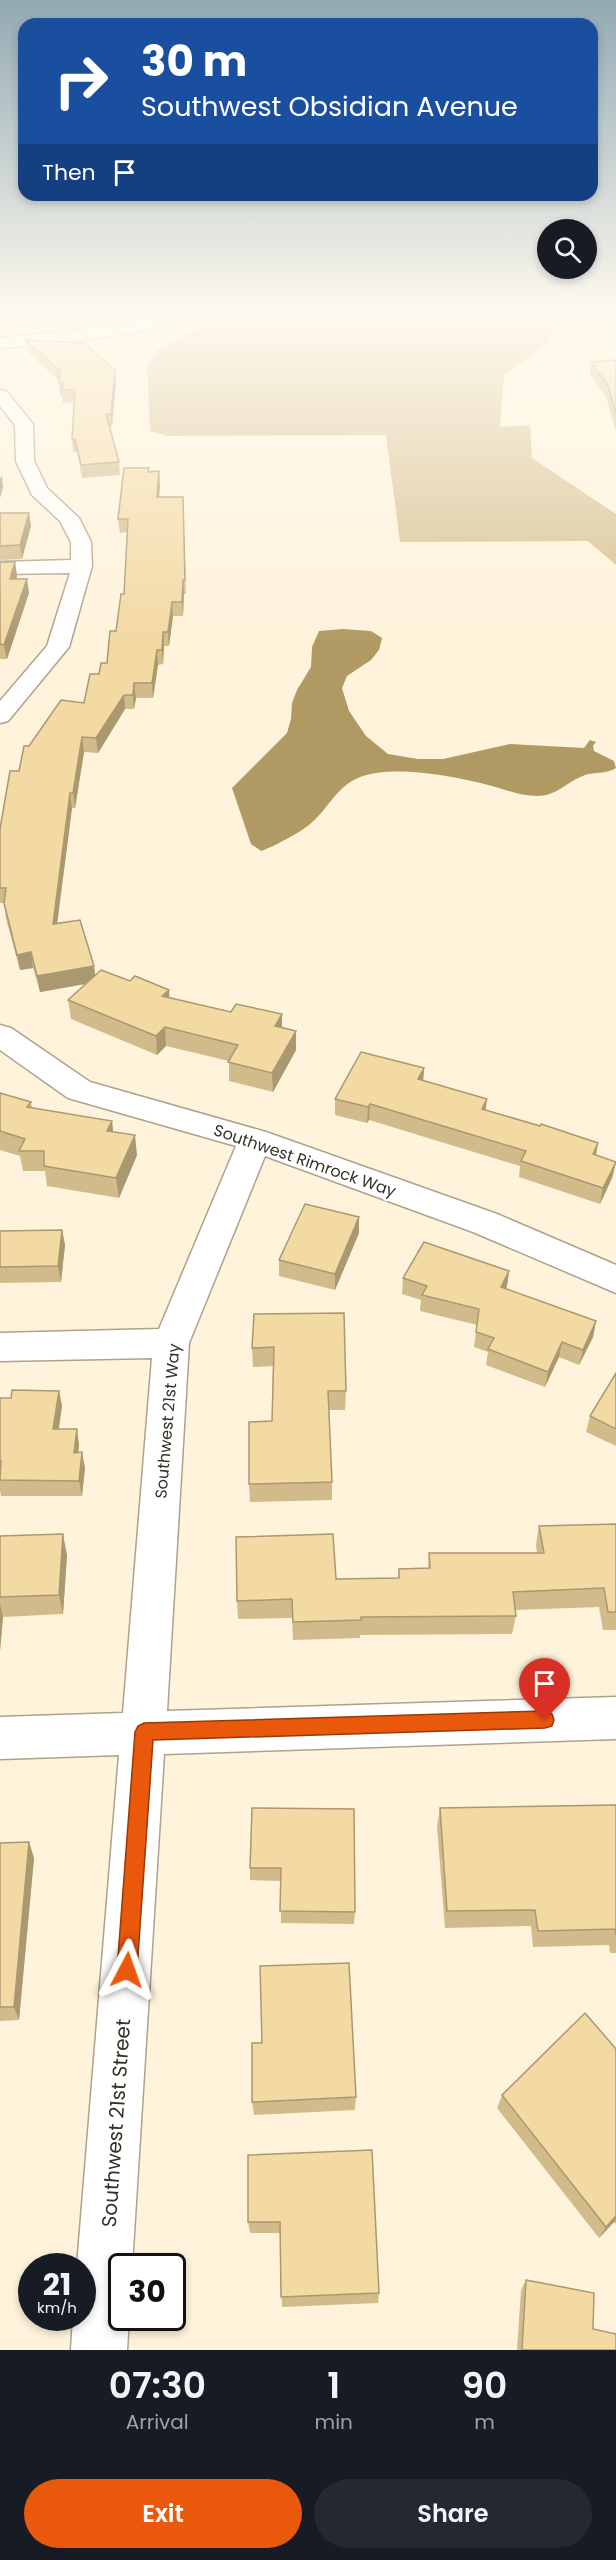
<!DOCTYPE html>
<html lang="en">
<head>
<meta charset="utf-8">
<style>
	body { margin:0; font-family:Poppins,sans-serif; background:#242831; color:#f1f3f6; height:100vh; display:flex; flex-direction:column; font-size:22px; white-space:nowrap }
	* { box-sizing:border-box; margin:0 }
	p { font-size:20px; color:#9ea1a6 }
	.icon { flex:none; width:33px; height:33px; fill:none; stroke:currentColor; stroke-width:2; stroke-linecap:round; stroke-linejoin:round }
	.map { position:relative; height:2350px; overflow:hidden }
	.details { display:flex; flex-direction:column; background:#171b24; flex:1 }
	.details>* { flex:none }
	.guide { position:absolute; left:18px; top:18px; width:580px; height:183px; border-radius:18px; box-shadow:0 3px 9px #0003; background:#1a4fa0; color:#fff; overflow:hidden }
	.controls { position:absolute; left:537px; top:219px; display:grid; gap:12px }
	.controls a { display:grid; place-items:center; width:60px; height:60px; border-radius:50%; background:#171b24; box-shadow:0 3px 9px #0003; font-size:30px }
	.speed { position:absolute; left:18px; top:2253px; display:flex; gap:12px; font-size:30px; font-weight:700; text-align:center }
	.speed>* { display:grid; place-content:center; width:78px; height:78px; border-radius:50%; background:#171b24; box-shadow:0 3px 9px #0003; line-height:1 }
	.speed small { font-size:15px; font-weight:400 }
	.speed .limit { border:3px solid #111; border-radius:9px; background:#fff; color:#111 }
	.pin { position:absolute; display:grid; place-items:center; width:51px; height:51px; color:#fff; margin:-62px -26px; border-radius:50% 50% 50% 0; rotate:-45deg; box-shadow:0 0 6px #0007 }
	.pin .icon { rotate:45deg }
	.me { position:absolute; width:66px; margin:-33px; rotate:4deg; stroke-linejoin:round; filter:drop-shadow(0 0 4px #0008) }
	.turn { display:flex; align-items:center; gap:21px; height:126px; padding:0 24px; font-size:27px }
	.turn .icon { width:78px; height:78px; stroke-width:2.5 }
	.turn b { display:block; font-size:42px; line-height:51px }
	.then { display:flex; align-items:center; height:57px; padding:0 24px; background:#0003; gap:12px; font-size:22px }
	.eta { display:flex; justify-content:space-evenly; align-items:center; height:102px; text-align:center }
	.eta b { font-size:36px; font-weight:600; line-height:42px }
	.primary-button { display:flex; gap:12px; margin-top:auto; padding:12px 24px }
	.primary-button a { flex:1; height:69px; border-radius:36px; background:#ea580c; color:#fff; font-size:24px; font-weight:600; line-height:69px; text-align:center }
	.primary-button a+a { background:#242831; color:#f1f3f6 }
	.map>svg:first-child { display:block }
	.green { fill:#d6c090 }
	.water { fill:#b19964 }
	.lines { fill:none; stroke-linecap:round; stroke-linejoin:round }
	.minor-casing { stroke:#ada28c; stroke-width:3 }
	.minor { fill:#fff; fill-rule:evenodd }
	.wall { fill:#d1bb8b }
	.shaded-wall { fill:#aa9871 }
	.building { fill:#f3d9a2; stroke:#aa9871; stroke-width:1.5 }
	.route { fill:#ea580c; stroke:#983908; stroke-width:1.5 }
	.labels { text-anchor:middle; stroke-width:4.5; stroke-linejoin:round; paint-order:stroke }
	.street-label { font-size:16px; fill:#353127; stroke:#fff }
	.near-street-label { font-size:20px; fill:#353127; stroke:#fff }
</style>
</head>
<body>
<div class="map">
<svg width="616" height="2350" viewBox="0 0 616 2350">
	<rect width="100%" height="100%" fill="#fff3db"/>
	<!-- green -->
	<polygon class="green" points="230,313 561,313 548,343 504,375 500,427 530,425 532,458 616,514 616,565 588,541 400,542 386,435 168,436 150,431 147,368 155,351"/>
	<!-- water -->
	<path class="water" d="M343,629L371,631L382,638L379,650L371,660L347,676L342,688L349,711L366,736L388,754L418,759H443L510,744L584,748L590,740L596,742L593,746L594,751L614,761L616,768C607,774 595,772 585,775C566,782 557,796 537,796C520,796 504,789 488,785C453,776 391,764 358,778C335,788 327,811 309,825C299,833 273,847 261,851L251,844L232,788L287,733L291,719L292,703L297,690L311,667L312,647L319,631Z"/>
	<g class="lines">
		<defs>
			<g id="minor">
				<path d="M166,313H188C169,336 34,345 0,348V338L114,326Z"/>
				<polygon points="0,390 6,391 33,424 34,461 47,488 79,518 91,542 92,566 69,647 8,721 0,723 0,701 47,646 70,573 0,574 0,562 71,560 71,542 60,521 32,495 16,461 15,425 0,406"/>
				<polygon points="0,1025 11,1028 90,1082 266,1132 497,1214 616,1265 616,1293 473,1232 265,1156 189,1343 167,1711 616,1697 616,1739 164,1754 132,2266 122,2266 122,2318 129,2318 127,2350 71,2350 73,2318 82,2318 82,2266 77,2266 119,1755 0,1759 0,1717 123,1713 152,1358 0,1361 0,1333 159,1329 236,1146 68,1098 0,1050"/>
			</g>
		</defs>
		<!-- minor casing -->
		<use href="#minor" class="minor-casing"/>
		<!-- minor -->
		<use href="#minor" class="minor"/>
	</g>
	<!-- wall -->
	<g class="wall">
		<polygon points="0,313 46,313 44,317 0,318"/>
		<polygon points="26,340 115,370 116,382 112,427 110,427 119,462 120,475 82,478 77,452 73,452 72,439 74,402 63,403 63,396 60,396 59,381 28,352"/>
		<polygon points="616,360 616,431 606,397 590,374 591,362"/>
		<polygon points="149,472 160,485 159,497 183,497 186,594 184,594 183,616 173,616 169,646 164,646 163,664 158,665 153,698 136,698 134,709 125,709 98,753 84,752 75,808 72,808 57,924 94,966 95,976 130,981 169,990 169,998 231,1012 282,1014 282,1027 296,1031 296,1050 273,1092 229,1081 229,1061 166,1046 157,1055 71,1019 68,1000 86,984 40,992 33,968 20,970 6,919 4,903 0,903 0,829 19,771 29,746 84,703 99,674 107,663 116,631 124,594 127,532 120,533 118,519"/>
		<polygon points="0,513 29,513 31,526 22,559 0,560"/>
		<polygon points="0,562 15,562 17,576 16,579 29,593 7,659 0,659"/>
		<polygon points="424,1068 423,1080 486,1110 598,1143 596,1156 616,1162 612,1178 600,1204 519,1177 520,1166 369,1120 367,1123 335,1115 335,1099"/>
		<polygon points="0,1093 31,1102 32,1108 112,1121 113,1132 137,1155 119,1198 47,1186 45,1171 23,1171 20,1156 0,1150"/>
		<polygon points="62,1230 65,1245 61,1282 0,1283 0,1231"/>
		<polygon points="359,1233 335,1290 279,1276 279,1260"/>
		<polygon points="509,1271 507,1286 506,1289 596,1321 593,1337 579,1365 559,1357 545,1387 486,1365 488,1352 474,1347 477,1325 420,1311 421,1300 402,1294 403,1278"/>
		<polygon points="254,1314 346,1391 345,1410 329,1410 332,1482 332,1500 250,1502 249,1484 272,1421 273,1366 253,1367 252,1348"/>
		<polygon points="616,1373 616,1446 586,1432 590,1416"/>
		<polygon points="59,1391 62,1406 59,1429 79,1444 78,1453 85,1468 82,1496 1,1496 0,1490 0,1398 11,1398"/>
		<polygon points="616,1524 616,1630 603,1630 599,1607 515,1610 516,1616 512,1634 360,1635 360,1638 293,1640 292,1618 238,1619 237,1601 336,1579 398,1578 399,1569 428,1568 429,1553 537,1553 536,1545 539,1526"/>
		<polygon points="0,1536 67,1555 63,1614 3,1617 0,1651"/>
		<polygon points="616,1805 616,1953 610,1953 609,1945 533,1947 531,1926 445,1928 437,1826 440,1808"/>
		<polygon points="252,1808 355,1912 354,1924 281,1923 281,1881 250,1880 250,1868"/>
		<polygon points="29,1842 34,1858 19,2020 0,2021 0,1843"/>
		<polygon points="616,2049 616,2224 614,2222 599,2238 497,2108 502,2095"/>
		<polygon points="356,2097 355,2110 254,2115 252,2102"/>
		<polygon points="248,2155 379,2293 378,2303 282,2307 280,2233 250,2233 248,2222"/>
		<polygon points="526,2280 593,2329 616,2350 517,2350 521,2290"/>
	</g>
	<!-- shaded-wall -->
	<g class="shaded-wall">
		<polygon points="115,370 116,382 112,427 111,414"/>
		<polygon points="159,471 160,485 158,511 157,497"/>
		<polygon points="2,475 3,488 0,498 0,479"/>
		<polygon points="29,513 31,526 22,559 20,545"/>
		<polygon points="15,562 17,576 12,593 10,579"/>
		<polygon points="27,579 29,593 7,659 4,645"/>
		<polygon points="183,580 184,594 183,616 182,602"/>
		<polygon points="172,602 173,616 169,646 168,632"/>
		<polygon points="163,632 164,646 163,664 162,650"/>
		<polygon points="157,650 158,665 153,698 152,683"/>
		<polygon points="134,683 136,698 134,709 133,695"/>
		<polygon points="124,695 125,709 98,753 96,738"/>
		<polygon points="82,737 84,752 75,808 73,793"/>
		<polygon points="70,793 72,808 55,940 53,924"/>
		<polygon points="31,952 33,968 20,970 17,955"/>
		<polygon points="94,966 96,982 40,992 37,976"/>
		<polygon points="169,990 170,1008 162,996"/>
		<polygon points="282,1014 282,1033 275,1026"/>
		<polygon points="165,1027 166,1046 157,1055 156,1036"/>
		<polygon points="296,1031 296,1050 273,1092 272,1073"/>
		<polygon points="424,1068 423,1083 418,1079"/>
		<polygon points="487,1099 485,1115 482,1109"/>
		<polygon points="370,1104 369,1120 367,1123 368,1107"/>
		<polygon points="112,1121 114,1141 107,1131"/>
		<polygon points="135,1135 137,1155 119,1198 116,1178"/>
		<polygon points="598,1143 595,1159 593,1154"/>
		<polygon points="616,1162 612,1178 600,1204 603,1188"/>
		<polygon points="359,1217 359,1233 335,1290 335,1274"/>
		<polygon points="62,1230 65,1245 61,1282 58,1266"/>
		<polygon points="509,1271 507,1286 499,1303 501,1287"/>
		<polygon points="596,1321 593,1337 579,1365 583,1350"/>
		<polygon points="562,1342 559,1357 545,1387 548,1372"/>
		<polygon points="59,1391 62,1406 56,1445 53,1429"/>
		<polygon points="77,1429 79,1444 77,1468 74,1453"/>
		<polygon points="82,1452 85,1468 82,1496 79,1481"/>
		<polygon points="63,1534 67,1555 63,1614 59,1595"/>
		<polygon points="0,1604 3,1617 0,1651"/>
		<polygon points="29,1842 34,1858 19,2020 14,2007"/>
		<polygon points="616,2216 616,2219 614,2222 599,2238 606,2227"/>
	</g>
	<!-- building -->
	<g class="building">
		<polygon points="26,340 84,343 115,370 111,414 106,414 119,462 81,465 75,439 72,439 75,390 62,390 63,383 59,383 60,371"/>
		<polygon points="616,360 616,413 608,385 591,362"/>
		<polygon points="124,468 149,468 148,472 159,471 157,497 183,497 185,580 183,580 182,602 172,602 168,632 163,632 162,650 157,650 152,683 134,683 133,695 124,695 96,738 82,737 73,793 70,793 53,924 80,920 94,966 37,976 31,952 17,955 4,903 6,888 0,888 0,829 10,771 19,771 24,746 29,746 61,700 84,703 90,674 99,674 101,663 107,663 110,631 116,631 121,594 124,594 128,519 118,519"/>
		<polygon points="0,513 29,513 20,545 0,546"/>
		<polygon points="0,562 15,562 10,579 27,579 4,645 0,644"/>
		<polygon points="101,970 130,981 135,976 169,990 162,996 231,1012 236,1004 282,1014 275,1026 296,1031 272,1073 228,1062 238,1045 165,1027 156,1036 68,1000"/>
		<polygon points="361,1052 424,1068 418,1079 487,1099 482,1109 540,1126 541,1124 598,1143 593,1154 616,1162 603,1188 521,1161 526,1151 370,1104 368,1107 335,1099"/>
		<polygon points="0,1093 31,1102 27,1107 112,1121 107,1131 135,1135 116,1178 44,1166 44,1151 19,1151 25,1139 0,1131"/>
		<polygon points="305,1204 359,1217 335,1274 279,1260"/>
		<polygon points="62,1230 58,1266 0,1267 0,1231"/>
		<polygon points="424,1242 509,1271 501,1287 596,1321 583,1350 562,1342 548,1372 488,1349 494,1338 476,1332 479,1309 422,1295 427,1286 403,1278"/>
		<polygon points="344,1313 346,1391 328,1391 332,1482 249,1484 249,1422 272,1421 274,1347 252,1348 254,1314"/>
		<polygon points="616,1373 616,1429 590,1416"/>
		<polygon points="12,1390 59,1391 53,1429 77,1429 74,1453 82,1452 79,1481 0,1480 1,1461 0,1461 0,1398 11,1398"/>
		<polygon points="616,1524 616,1612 608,1612 604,1588 513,1592 516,1616 361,1617 361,1620 293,1622 292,1599 237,1601 236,1537 333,1534 336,1579 399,1578 399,1569 430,1568 429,1553 544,1553 539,1526"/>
		<polygon points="63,1534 59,1595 0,1597 0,1536"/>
		<polygon points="616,1805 616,1935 615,1929 538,1931 535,1910 447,1911 440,1808"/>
		<polygon points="252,1808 354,1809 355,1912 280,1911 281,1868 250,1868"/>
		<polygon points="29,1842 14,2007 0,2007 0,1843"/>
		<polygon points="349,1963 356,2097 252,2102 252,2043 262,2043 260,1966"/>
		<polygon points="585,2013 616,2049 616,2216 606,2227 502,2095"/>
		<polygon points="372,2150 379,2293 281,2297 280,2222 248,2222 248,2155"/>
		<polygon points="526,2280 594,2293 593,2329 616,2334 616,2350 522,2350"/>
	</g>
	<!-- sky -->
	<linearGradient id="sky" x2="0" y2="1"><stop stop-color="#92a9b3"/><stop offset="0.49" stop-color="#fffaef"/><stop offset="1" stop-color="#fffaef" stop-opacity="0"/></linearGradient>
	<rect width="616" height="642" fill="url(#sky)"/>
	<!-- route -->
	<polygon class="route" points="545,1711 552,1714 554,1720 552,1726 545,1728 153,1740 137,1970 134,1977 127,1980 120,1977 117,1970 135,1732 138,1726 144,1723"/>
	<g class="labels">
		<!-- street labels -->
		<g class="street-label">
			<text transform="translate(305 1160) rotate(19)" y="6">Southwest Rimrock Way</text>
			<text transform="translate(167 1421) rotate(-85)" y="6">Southwest 21st Way</text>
		</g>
		<!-- near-street labels -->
		<g class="near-street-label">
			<text transform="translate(116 2123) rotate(-86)" y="7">Southwest 21st Street</text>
		</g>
	</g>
</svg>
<div class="controls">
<a><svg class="icon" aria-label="search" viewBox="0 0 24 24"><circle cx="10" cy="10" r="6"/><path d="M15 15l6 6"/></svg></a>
</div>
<div class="speed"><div>21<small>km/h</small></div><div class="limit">30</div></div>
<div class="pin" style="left:545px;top:1720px;background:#d93025"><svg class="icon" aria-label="arrive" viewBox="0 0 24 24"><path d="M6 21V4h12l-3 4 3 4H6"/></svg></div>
<svg class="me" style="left:127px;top:1970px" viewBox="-20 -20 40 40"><path d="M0-17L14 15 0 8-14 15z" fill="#ea580c" stroke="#fff" stroke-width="4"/></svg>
<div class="guide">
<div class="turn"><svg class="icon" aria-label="right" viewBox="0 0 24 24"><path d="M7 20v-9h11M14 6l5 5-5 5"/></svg><div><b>30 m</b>Southwest Obsidian Avenue</div></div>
<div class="then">Then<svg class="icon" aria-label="arrive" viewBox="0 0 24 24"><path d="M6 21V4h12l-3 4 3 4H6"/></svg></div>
</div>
</div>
<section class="details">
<div class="eta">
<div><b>07:30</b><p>Arrival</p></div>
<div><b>1</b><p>min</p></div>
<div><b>90</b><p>m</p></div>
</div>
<div class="primary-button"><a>Exit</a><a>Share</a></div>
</section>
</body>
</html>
